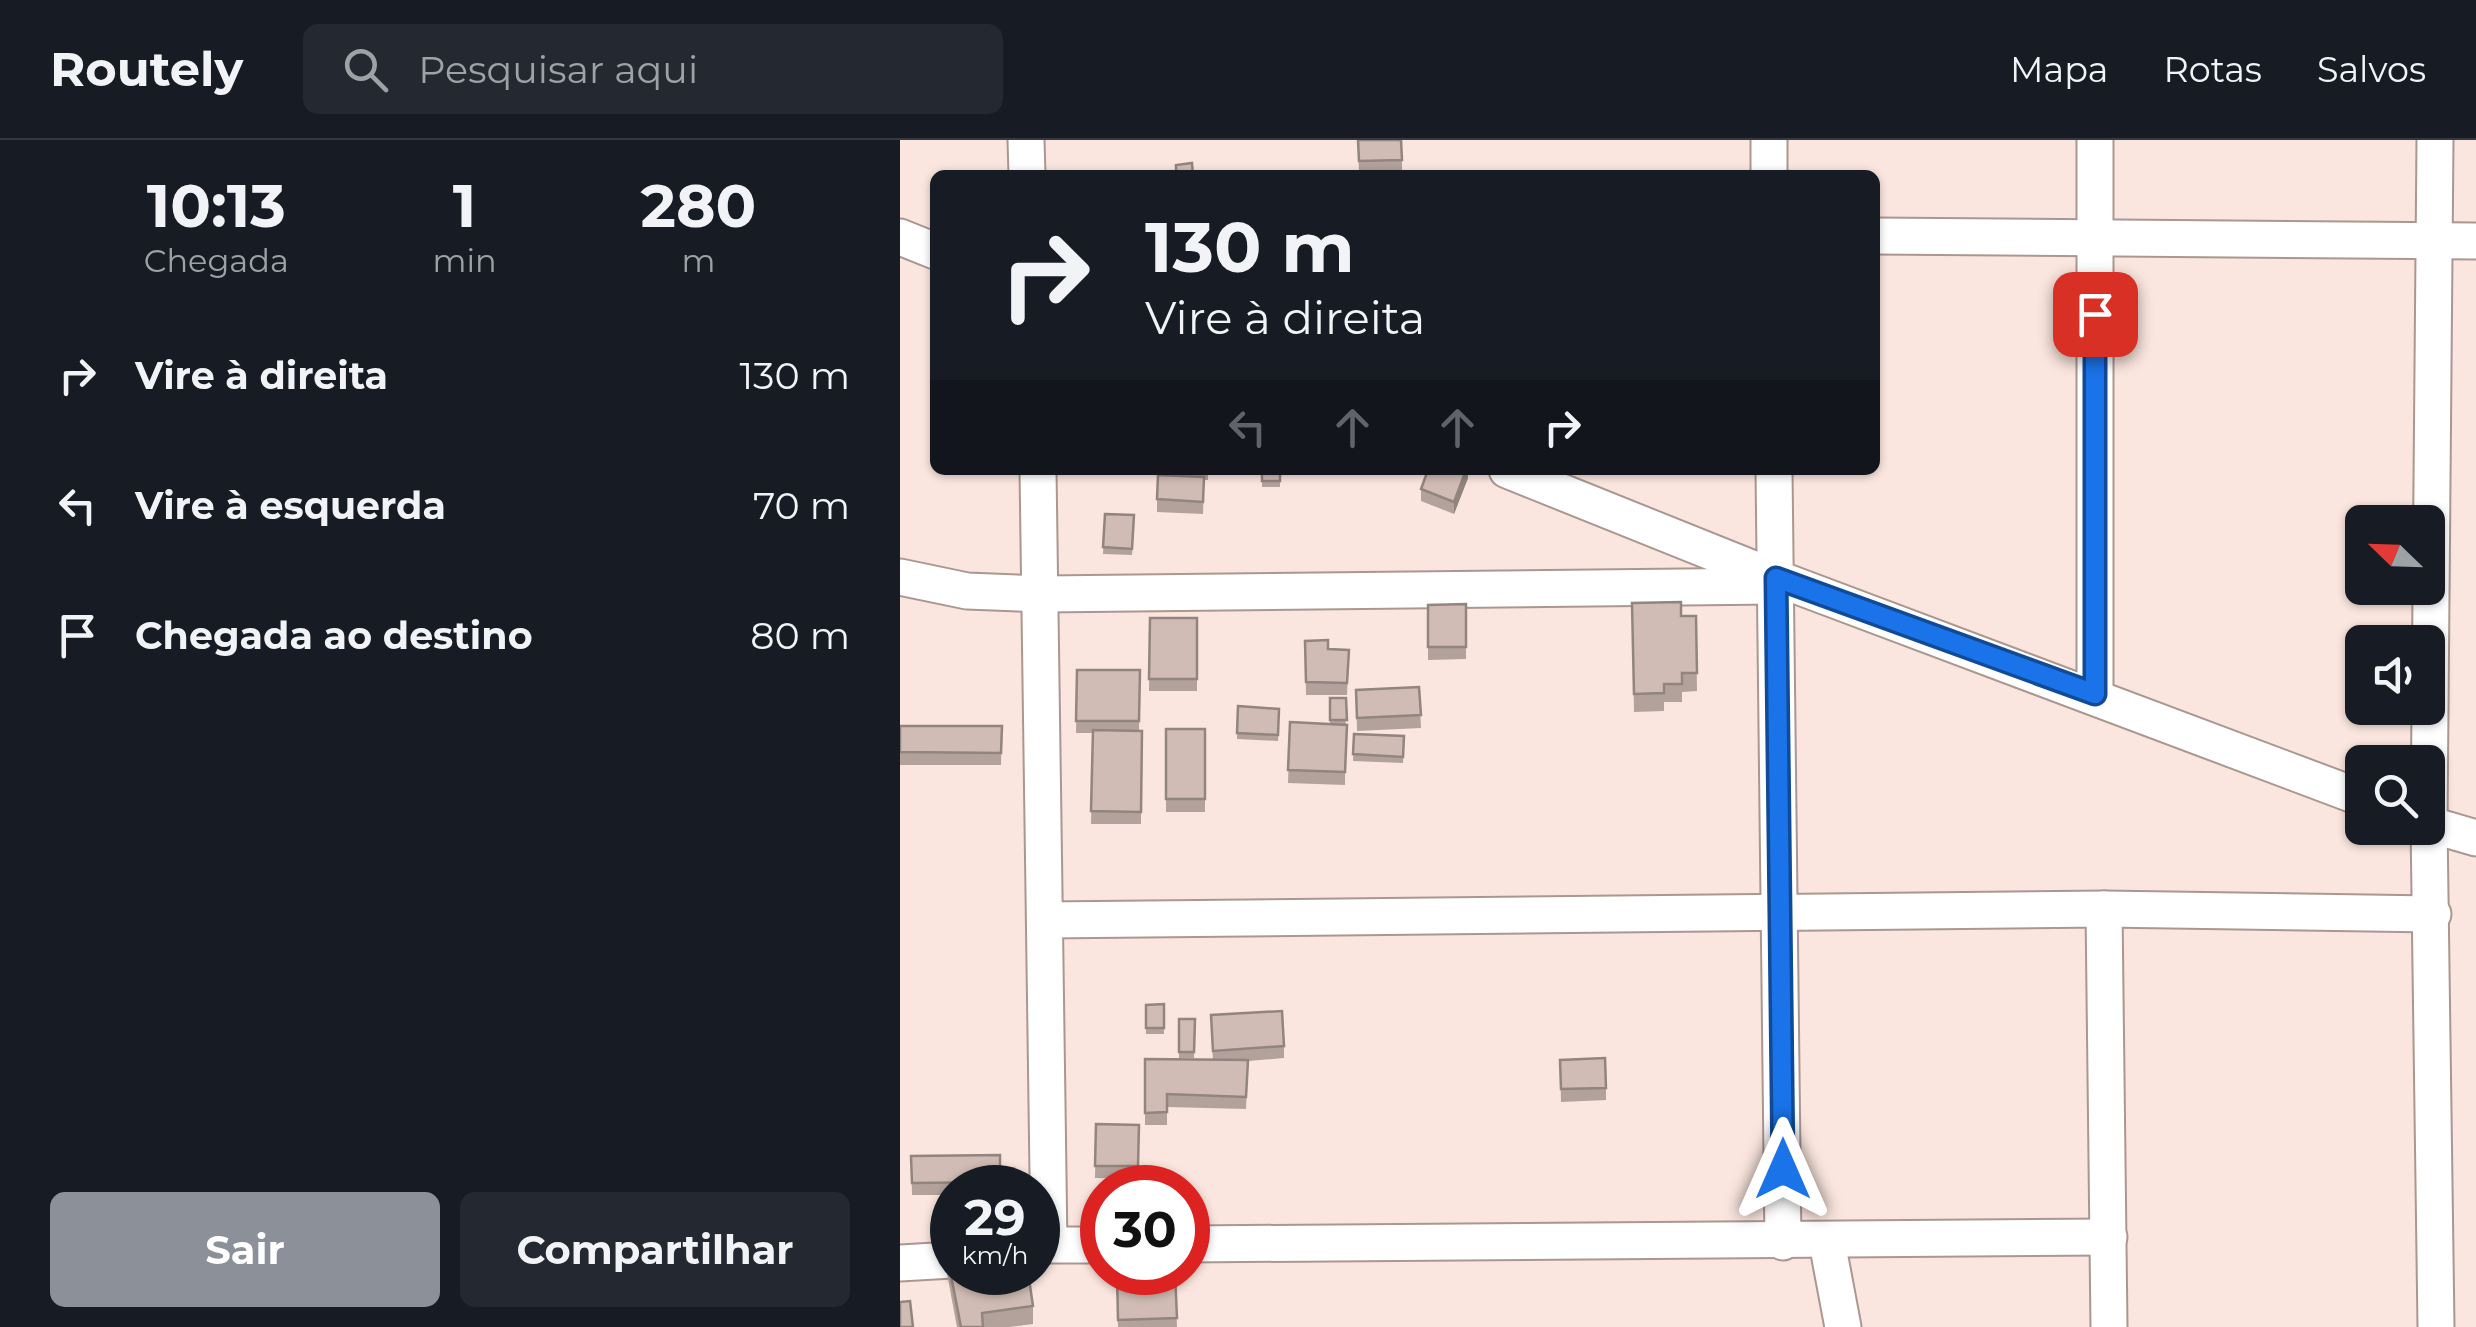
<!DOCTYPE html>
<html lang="pt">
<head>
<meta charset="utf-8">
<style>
	body { margin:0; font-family:Montserrat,sans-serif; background:#242831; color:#f1f3f6; height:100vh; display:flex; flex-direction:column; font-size:38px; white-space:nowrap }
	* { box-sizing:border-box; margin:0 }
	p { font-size:32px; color:#9ea1a6 }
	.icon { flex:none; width:55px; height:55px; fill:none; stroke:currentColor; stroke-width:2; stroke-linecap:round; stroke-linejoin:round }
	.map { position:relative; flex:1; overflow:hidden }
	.side { display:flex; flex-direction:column; background:#171b24; width:900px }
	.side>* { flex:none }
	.top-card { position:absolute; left:30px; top:30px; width:950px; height:305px; border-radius:15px; box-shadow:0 2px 8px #0004; background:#171b24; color:#f1f3f6; overflow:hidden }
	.needle { width:65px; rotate:293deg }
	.fabs { position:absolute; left:1445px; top:365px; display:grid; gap:20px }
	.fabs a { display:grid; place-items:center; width:100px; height:100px; border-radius:15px; background:#171b24; box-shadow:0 2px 8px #0004; font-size:50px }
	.speed { position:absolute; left:30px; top:1025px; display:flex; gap:20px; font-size:50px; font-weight:700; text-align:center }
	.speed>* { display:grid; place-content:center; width:130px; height:130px; border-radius:50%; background:#171b24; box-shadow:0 2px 8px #0004; line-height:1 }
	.speed small { font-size:25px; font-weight:400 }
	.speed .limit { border:15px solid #d22; background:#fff; color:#111 }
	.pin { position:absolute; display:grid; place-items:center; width:85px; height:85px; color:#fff; margin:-42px; border-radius:20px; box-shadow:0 5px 15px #0006 }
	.me { position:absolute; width:110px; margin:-55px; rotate:0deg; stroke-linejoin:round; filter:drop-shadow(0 0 8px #0008) }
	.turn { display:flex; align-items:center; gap:35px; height:210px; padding:0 50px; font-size:45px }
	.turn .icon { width:130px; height:130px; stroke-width:2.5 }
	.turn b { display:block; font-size:70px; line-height:85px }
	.lanes { display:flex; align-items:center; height:95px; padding:0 50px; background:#0003; justify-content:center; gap:50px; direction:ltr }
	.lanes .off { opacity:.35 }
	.eta { display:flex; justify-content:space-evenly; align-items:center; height:170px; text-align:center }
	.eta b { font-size:60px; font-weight:700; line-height:70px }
	.action { display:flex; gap:20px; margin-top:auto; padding:20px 50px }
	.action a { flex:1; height:115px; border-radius:15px; background:#8c9099; color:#fff; font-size:40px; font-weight:700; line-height:115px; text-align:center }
	.action a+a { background:#242831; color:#f1f3f6 }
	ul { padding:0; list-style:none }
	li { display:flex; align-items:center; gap:30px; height:130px; padding:0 50px }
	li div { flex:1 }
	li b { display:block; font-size:38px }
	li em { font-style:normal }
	header { display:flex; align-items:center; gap:60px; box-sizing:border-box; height:140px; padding:0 50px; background:#171b24; border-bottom:2px solid #363941 }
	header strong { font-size:48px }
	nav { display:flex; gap:55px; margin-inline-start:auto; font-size:35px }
	.search { width:700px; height:90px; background:#242831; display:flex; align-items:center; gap:25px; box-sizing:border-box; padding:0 35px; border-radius:15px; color:#9ea1a6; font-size:38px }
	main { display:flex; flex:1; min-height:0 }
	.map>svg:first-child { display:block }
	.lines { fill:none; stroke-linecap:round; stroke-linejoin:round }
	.minor-casing { stroke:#aa978f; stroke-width:39 }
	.minor { stroke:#fff; stroke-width:35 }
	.wall { fill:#b3a29b }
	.shaded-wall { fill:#92847e }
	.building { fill:#d0bcb4; stroke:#92847e; stroke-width:2.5 }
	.route-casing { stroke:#114b97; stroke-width:25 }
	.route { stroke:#1a73e8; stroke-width:18 }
</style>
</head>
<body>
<header>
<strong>Routely</strong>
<div class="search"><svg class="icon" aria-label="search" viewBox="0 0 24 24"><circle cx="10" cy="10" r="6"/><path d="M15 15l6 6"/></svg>Pesquisar aqui</div>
<nav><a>Mapa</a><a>Rotas</a><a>Salvos</a></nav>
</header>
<main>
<section class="side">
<div class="eta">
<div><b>10:13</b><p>Chegada</p></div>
<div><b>1</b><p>min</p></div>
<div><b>280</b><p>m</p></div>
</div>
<ul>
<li><svg class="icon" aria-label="right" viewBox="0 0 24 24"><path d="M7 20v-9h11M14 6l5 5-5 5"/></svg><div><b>Vire à direita</b></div><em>130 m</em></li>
<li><svg class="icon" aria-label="left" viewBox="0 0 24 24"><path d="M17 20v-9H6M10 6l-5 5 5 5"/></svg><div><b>Vire à esquerda</b></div><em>70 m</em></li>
<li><svg class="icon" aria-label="arrive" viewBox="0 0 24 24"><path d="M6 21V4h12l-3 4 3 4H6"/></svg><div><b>Chegada ao destino</b></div><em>80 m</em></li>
</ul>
<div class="action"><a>Sair</a><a>Compartilhar</a></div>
</section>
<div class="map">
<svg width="1576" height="1187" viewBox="0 0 1576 1187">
	<rect width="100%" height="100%" fill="#fae6de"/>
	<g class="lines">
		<defs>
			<g id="minor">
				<polyline points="126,0 127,35"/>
				<polyline points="869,0 869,35"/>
				<polyline points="1195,0 1195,555"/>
				<polyline points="1535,0 1529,684 1536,1187"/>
				<polyline points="975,96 1576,101"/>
				<polyline points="0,97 35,111"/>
				<polyline points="138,330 149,1105 202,1105"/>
				<polyline points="607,330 876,438 1462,658"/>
				<polyline points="874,330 883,1102"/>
				<polyline points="0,437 67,451 143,454 875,446"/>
				<polyline points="1528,684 1576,698"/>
				<polyline points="1204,769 1209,1187"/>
				<polyline points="145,780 1204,769 1533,774"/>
				<polyline points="927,1102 943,1187"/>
				<polyline points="288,1104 1209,1097"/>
				<polyline points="0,1123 52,1120"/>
			</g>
		</defs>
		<!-- minor casing -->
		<use href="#minor" class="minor-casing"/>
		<!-- minor -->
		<use href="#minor" class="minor"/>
	</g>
	<!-- wall -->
	<g class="wall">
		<polygon points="458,0 502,20 502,32 459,34"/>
		<polygon points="257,330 308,330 308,340 304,340 303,374 257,372"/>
		<rect x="362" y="330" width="18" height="17"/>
		<polygon points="568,330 568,338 554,374 521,361 521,349"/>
		<polygon points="205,374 234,375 232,415 203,414"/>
		<polygon points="732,463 781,476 796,476 797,551 782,552 782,562 764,562 764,571 734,572"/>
		<polygon points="566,464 566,519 528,520 528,465"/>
		<polygon points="250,478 297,478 297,551 249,551"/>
		<polygon points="405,501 428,509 449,510 447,555 406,555"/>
		<polygon points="177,530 240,530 239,591 242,591 241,684 191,684 193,593 176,593"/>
		<polygon points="519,547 521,588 457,591 456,550"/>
		<polygon points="430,558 446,558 445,645 388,643 390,582 430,584"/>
		<polygon points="338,566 379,569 378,601 337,599"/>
		<polygon points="0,586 102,586 101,625 0,625"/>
		<rect x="266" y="589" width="39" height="83"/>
		<polygon points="454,594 504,596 503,623 453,621"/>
		<polygon points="264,864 264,894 246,894 246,865"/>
		<polygon points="279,879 295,879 294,918 279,918"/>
		<polygon points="311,888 384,906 384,918 348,921 346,969 267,967 267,985 245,985 245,919 313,920"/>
		<polygon points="660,920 706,948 706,960 661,962"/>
		<polygon points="196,984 239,985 238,1039 195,1038"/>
		<polygon points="100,1015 100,1048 52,1048 52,1055 12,1055 11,1016"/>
		<polygon points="46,1110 133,1166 133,1184 109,1187 57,1187 46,1128"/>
		<polygon points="216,1132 275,1132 277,1187 218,1187"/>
	</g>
	<!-- shaded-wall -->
	<polygon class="shaded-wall" points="566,330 568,330 568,338 554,374 554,362"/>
	<!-- building -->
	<g class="building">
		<polygon points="458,0 501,0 502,20 459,21"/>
		<polygon points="292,23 293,35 276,35 276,25"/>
		<rect x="362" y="330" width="18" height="11"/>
		<polygon points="528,330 566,330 554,362 521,349"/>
		<polygon points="258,335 304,337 303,362 257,359"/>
		<polygon points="205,374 234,375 232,409 203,407"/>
		<polygon points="781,462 781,476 796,476 797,533 782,533 782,544 764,544 764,553 734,554 732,463"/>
		<polygon points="566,464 566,507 528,507 528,465"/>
		<polygon points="250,478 297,478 297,539 249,539"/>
		<polygon points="428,500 428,509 449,510 447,543 406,542 405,501"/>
		<polygon points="177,530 240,530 239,581 176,581"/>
		<polygon points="519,547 521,575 457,578 456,550"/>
		<polygon points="430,558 446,558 447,580 430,580"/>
		<polygon points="338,566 379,569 378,595 337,593"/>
		<polygon points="390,582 447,585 445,632 388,630"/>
		<polygon points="0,586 102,586 101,613 0,612"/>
		<rect x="266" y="589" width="39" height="70"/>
		<polygon points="193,590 242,591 241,672 191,671"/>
		<polygon points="454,594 504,596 503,617 453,614"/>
		<polygon points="264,864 264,888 246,888 246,865"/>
		<polygon points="382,871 384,906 313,911 311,875"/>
		<polygon points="279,879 295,879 294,912 279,912"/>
		<polygon points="705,918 706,948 661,949 660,920"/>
		<polygon points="245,919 348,920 346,957 267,954 267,972 245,973"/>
		<polygon points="196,984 239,985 238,1026 195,1026"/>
		<polygon points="100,1015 100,1042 12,1043 11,1016"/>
		<polygon points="52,1109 52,1132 128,1132 133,1166 82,1173 83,1187 61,1187 46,1110"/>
		<polygon points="217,1132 275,1132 277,1178 218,1180"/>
		<polygon points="10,1161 13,1187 0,1187 0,1162"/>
	</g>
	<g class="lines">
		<defs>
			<polyline id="route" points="883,1029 876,438 1195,554 1195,174"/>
		</defs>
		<!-- route casing -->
		<use href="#route" class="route-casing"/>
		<!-- route -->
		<use href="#route" class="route"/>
	</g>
</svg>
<div class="fabs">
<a><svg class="needle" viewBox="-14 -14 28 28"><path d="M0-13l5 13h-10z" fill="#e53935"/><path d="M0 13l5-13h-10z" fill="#9ea1a6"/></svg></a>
<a><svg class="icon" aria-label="sound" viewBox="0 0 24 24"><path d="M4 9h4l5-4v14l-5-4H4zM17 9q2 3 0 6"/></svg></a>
<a><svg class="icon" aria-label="search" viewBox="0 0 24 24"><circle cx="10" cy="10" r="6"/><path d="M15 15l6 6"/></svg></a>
</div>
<div class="speed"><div>29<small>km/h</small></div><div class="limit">30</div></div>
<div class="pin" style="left:1195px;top:174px;background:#d93025"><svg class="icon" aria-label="arrive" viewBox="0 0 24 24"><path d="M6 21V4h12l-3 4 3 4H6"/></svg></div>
<svg class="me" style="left:883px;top:1029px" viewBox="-20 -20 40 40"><path d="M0-17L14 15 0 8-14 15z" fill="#1a73e8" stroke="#fff" stroke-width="4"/></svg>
<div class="top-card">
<div class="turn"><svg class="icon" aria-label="right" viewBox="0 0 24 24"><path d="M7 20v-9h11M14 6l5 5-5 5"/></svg><div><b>130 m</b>Vire à direita</div></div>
<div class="lanes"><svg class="icon off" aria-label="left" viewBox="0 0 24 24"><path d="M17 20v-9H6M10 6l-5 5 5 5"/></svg><svg class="icon off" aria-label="ahead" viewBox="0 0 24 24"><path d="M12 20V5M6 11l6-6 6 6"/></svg><svg class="icon off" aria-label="ahead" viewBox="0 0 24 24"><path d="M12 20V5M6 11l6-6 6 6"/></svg><svg class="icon" aria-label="right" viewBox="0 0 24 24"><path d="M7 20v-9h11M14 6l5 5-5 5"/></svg></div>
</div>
</div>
</main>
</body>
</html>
